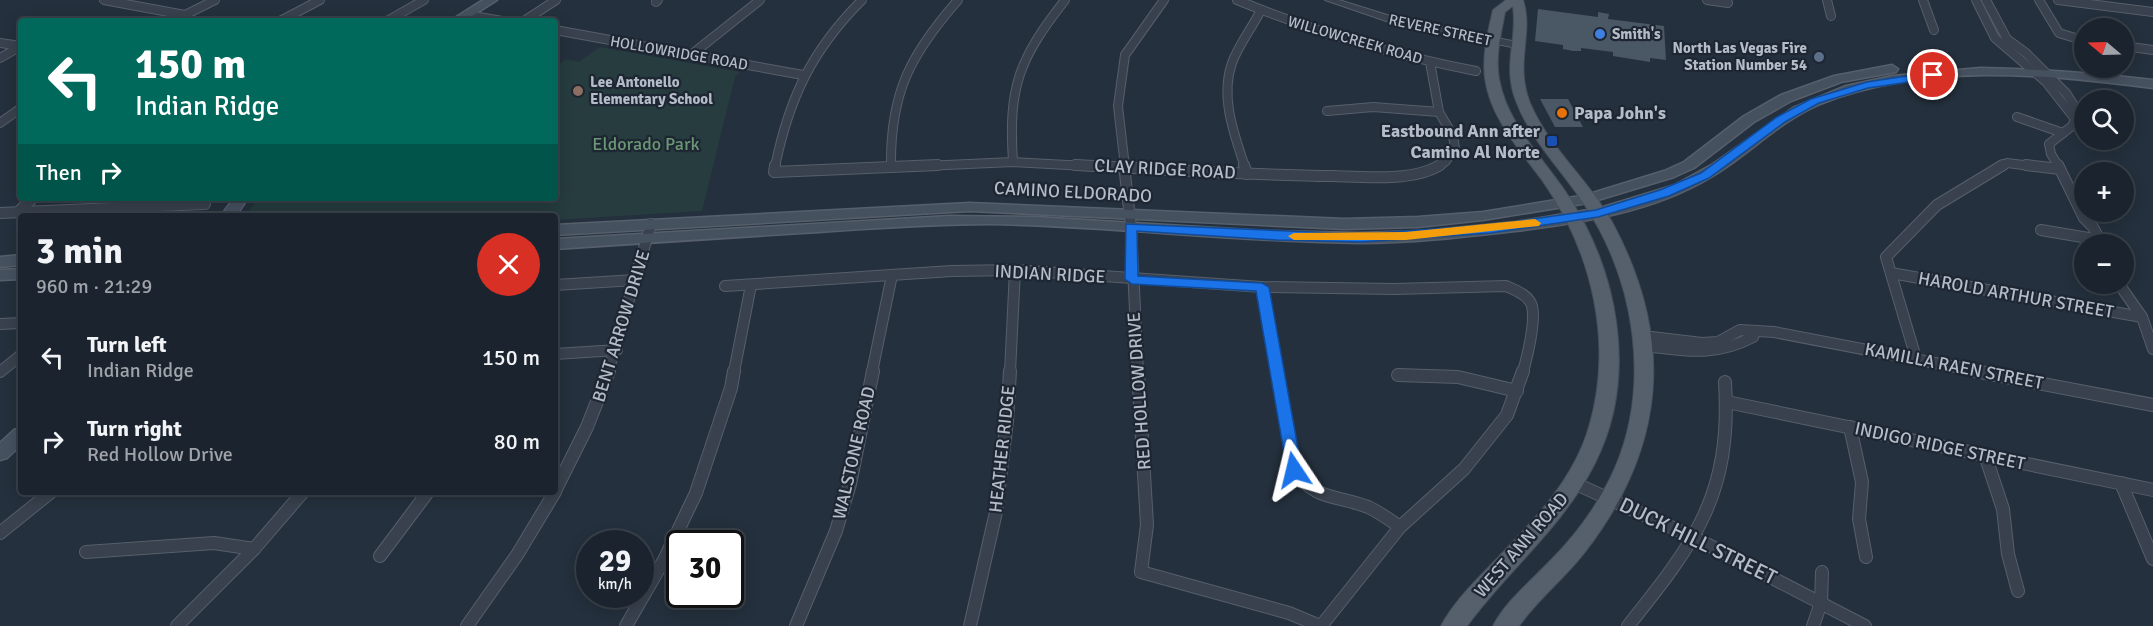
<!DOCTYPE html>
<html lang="en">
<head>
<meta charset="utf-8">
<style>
	body { margin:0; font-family:Signika,sans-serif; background:#242c36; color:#f1f3f6; height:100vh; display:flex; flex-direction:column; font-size:22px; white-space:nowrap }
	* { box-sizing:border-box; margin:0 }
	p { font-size:20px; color:#a0a4aa }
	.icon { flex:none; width:33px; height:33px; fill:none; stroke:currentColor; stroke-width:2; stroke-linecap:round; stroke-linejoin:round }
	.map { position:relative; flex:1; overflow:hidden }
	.panel { position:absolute; left:18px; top:213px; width:540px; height:282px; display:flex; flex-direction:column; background:#1b242e; border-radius:6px; box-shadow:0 3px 15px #0003,0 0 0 2px #39414a }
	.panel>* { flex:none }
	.banner { position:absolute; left:18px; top:18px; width:540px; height:183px; border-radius:6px; box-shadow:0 3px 15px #0003,0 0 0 2px #39414a; background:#00695c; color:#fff; overflow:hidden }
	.needle { width:39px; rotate:289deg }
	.fabs { position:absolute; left:2074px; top:18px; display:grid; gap:12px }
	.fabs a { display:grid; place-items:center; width:60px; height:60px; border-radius:50%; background:#1b242e; box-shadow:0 3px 15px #0003,0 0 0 2px #39414a; font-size:30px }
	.speed { position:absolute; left:576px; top:530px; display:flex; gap:12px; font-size:30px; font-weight:700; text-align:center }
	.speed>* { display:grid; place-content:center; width:78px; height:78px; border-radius:50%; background:#1b242e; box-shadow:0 3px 15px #0003,0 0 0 2px #39414a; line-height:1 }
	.speed small { font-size:15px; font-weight:400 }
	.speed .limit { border:3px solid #111; border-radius:9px; background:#fff; color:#111 }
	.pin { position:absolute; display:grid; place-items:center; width:51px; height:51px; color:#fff; margin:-26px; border:3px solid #fff; border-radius:50%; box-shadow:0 2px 6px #0007 }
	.me { position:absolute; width:66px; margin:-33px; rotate:350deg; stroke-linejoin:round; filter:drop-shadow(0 0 4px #0008) }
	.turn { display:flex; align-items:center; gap:21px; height:126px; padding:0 18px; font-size:27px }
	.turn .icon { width:78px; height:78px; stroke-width:2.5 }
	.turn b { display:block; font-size:42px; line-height:51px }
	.then { display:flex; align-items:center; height:57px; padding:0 18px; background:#0003; gap:12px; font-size:22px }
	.round { display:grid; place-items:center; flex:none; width:63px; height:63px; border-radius:32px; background:#242c36 }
	.summary { display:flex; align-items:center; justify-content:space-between; height:102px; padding:0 18px }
	h1 { font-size:36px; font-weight:800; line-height:45px }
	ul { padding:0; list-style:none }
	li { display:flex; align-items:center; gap:18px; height:84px; padding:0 18px }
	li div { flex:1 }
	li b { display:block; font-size:22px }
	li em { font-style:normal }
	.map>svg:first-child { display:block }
	.green { fill:#263c3e }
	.building { fill:#4a5765 }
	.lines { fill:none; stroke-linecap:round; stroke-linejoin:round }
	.minor-far2-casing { stroke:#565f6b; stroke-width:10 }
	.minor-far1-casing { stroke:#565f6b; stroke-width:12 }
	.minor-casing { stroke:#565f6b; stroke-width:14 }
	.tertiary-casing { stroke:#565f6b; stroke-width:2 }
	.secondary-casing { stroke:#565f6b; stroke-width:3 }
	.primary-casing { stroke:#444d59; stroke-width:2 }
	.minor-far2 { stroke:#38414d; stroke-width:8 }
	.minor-far1 { stroke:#38414d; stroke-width:10 }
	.minor { stroke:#38414d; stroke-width:12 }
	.tertiary { fill:#38414d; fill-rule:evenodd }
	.secondary { fill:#465160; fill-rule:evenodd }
	.primary { fill:#56606d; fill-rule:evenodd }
	.route { fill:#1a73e8; stroke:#114b97; stroke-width:1.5 }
	.slow { fill:#f59e0b }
	.shop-dot { fill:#3f7fe0; stroke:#1d2632; stroke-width:2 }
	.service-dot { fill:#5c6f8a; stroke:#1d2632; stroke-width:2 }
	.education-dot { fill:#8d6e63; stroke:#1d2632; stroke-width:2 }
	.food-dot { fill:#e8710a; stroke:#1d2632; stroke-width:2 }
	.transit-dot { fill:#1a4fb4; stroke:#1d2632; stroke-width:2 }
	.labels { text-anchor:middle; stroke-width:4.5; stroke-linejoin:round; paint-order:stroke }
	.far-street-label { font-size:15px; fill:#b4bcc8; stroke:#1d2632 }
	.far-poi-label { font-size:15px; font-weight:bold; fill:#b4bcc8; stroke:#1d2632; text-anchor:start }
	.poi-label { font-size:18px; font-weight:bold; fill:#b4bcc8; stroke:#1d2632; text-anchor:start }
	.park-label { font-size:18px; fill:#6b9874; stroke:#1d2632 }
	.street-label { font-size:18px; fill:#b4bcc8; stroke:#1d2632 }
	.near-street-label { font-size:21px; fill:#b4bcc8; stroke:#1d2632 }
</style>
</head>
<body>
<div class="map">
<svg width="2153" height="626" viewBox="0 0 2153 626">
	<rect width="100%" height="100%" fill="#24303d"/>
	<!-- green -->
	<polygon class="green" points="600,47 740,72 735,77 702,211 555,220 555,216 245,216 258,198 555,198 555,67 566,59 579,62"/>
	<!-- building -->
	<g class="building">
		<polygon points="1538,9 1598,17 1598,12 1609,14 1608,19 1664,26 1666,60 1650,58 1650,62 1613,56 1613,52 1581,48 1581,51 1573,51 1563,49 1563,45 1535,41"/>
		<polygon points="1540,99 1568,99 1583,127 1555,127"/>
	</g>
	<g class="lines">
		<defs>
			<g id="minor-far2">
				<polyline points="104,0 185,15"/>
				<path d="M1237,0C1315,32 1394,55 1476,71"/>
				<polyline points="1707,0 1728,3 1727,0"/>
				<polyline points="1827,0 1831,16"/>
				<polyline points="1923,0 1934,30"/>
				<polyline points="1976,0 1995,38 2046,82 2075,119 2072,126 2049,144 2051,154 2059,167"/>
				<polyline points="1986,0 2007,39 2026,53 2066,93 2073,104 2070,110"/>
				<polyline points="2039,0 2059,33 2085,41"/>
				<polyline points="2058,0 2153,12"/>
				<polyline points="656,2 658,0"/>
				<polyline points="467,15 502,21"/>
				<polyline points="173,21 215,0"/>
				<polyline points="280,21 320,0"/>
				<polyline points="387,21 424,0"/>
				<polyline points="524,21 556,0"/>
				<polyline points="555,30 803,75"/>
				<polyline points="0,43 21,46"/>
				<polyline points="2124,46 2153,50"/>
				<polyline points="691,55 760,0"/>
				<polyline points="0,58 21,46"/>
				<polyline points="1430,62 1439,112 1453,136 1455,148 1446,161 1438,167"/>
				<polyline points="1327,111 1373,107 1439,112"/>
				<polyline points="2017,117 2063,133"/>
				<polyline points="0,123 21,108"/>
				<path d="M1013,162C1008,86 1019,59 1065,0"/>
				<path d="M775,167C789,98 812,50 862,0"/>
				<path d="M891,167C890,93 910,55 958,0"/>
				<polyline points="902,167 1013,162 1105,167"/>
				<polyline points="1125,167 1118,106 1125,55 1164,0"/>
				<path d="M1245,167C1234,134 1220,97 1232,63C1239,44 1252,28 1261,10"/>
				<polyline points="2001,167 2007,163 2039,167"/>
			</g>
			<g id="minor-far1">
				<polyline points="775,165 774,172 938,165"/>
				<path d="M1075,165C1160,169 1246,175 1332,176C1364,177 1413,182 1440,165"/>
				<polyline points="1124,165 1131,227 1138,372"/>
				<polyline points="1244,165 1247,174"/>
				<polyline points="2026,165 2060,169"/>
				<polyline points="2058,165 2084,218 2093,227 2102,244"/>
				<polyline points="18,212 33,198"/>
				<polyline points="0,213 205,204"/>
				<polyline points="2041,230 2100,240"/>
				<polyline points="1891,273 2142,317"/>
				<polyline points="2119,284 2142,317 2153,349"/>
				<polyline points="555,285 635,280"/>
				<path d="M725,286L952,271L1015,270L1262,287L1394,289L1506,286C1515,290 1529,295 1532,306C1536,322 1527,357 1523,372"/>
				<polyline points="1262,287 1277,372"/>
				<polyline points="0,324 21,323"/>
				<polyline points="1643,336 1702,343 1718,342 1740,330 1774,332 1982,372"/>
				<path d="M1645,346C1686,351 1715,357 1753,337L1755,331"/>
				<polyline points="555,354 617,350"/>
				<polyline points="1916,358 1886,257 1937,205 2003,165"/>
				<polyline points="0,372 21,355"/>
				<polyline points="608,372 651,224"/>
				<polyline points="734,372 751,285"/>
				<polyline points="872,372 892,275"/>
				<polyline points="1010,372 1015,270"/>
			</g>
			<g id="minor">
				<polyline points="1138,371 1147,525 1141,572 1289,613 1320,626"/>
				<path d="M1277,371L1295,470C1314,501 1338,495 1368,507C1379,512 1390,520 1400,527"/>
				<polyline points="1975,371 2153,405"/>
				<polyline points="1398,375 1458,377 1517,391"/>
				<polyline points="1727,402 2153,490"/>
				<polyline points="1850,427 1862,482 1859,519 1866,557"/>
				<polyline points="1985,455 2003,509 2008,554 2018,591"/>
				<polyline points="1574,483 1693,537 1865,626"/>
				<polyline points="2121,483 2153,559"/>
				<polyline points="555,491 587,427 609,371"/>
				<polyline points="0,533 51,492"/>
				<polyline points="86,552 214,543 254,549"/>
				<polyline points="380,556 428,492"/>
				<polyline points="177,626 254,549 303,492"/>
				<polyline points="467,626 517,555 555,492"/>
				<polyline points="626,626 664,560 696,493 731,388 734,371"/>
				<polyline points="796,626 836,531 850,484 873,371"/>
				<polyline points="970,626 996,512 1007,421 1010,371"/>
				<polyline points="1321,626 1400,527 1464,469 1507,415 1523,371"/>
				<path d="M1628,626C1695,542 1732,495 1725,382"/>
				<polyline points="1813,626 1821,603 1822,572"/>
			</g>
			<polygon id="tertiary" points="1325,0 1339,0 1400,19 1517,42 1522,45 1517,48 1395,24"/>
			<g id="secondary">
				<polygon points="483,0 497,0 464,21 450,21"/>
				<polygon points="1892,65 1898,69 1896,72 1841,82 1791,101 1754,122 1694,168 1674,177 1588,203 1483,220 1418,227 1344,229 969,211 555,235 555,225 969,203 1344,219 1418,217 1483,212 1586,195 1664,171 1684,162 1744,116 1781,95 1834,76"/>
				<path d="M1980,68C2038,69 2095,73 2153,80V88C2044,74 1925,62 1820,104C1779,121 1749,155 1711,177C1653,212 1581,223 1515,231C1463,237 1411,243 1359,243C1236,242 1113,226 990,224C927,224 864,229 801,233C719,238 637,243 555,249V239L949,216L1036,217L1266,231L1359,233L1424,231L1516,222L1600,208L1675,185L1713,164L1793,108L1846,86L1892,76Z"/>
				<polygon points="234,198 248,198 236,216 221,216"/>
				<polygon points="21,255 21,265 0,267 0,257"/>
				<polygon points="21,269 21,279 0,280 0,270"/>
				<polygon points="21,428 21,445 7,458 0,460 0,443 14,430"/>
			</g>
			<path id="primary" d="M1506,0H1523C1534,34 1514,63 1530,103C1549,148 1589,180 1612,222C1675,339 1666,447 1585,552C1565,578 1538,599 1519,626H1493C1506,601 1531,581 1550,561C1576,535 1600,502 1615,468C1651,384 1635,282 1586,207C1563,171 1531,141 1516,101C1502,65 1518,40 1513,6L1505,12C1501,34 1495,56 1499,79C1507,123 1541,156 1565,191C1618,269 1639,376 1595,463C1564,526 1508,570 1467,626H1441C1452,605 1470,586 1487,569C1527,527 1572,485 1589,427C1614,342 1592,251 1542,180C1519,149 1490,117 1485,78C1482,55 1488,32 1493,10Z"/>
		</defs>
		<!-- minor-far2 casing -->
		<use href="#minor-far2" class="minor-far2-casing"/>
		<!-- minor-far1 casing -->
		<use href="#minor-far1" class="minor-far1-casing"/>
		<!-- minor casing -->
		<use href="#minor" class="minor-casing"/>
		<!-- tertiary casing -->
		<use href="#tertiary" class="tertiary-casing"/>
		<!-- secondary casing -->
		<use href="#secondary" class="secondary-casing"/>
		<!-- primary casing -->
		<use href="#primary" class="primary-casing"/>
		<!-- minor-far2 -->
		<use href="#minor-far2" class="minor-far2"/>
		<!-- minor-far1 -->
		<use href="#minor-far1" class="minor-far1"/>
		<!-- minor -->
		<use href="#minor" class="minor"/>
		<!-- tertiary -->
		<use href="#tertiary" class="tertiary"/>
		<!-- secondary -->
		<use href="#secondary" class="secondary"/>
		<!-- primary -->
		<use href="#primary" class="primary"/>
	</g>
	<!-- route -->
	<polygon class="route" points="1933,72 1938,75 1937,78 1868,88 1819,103 1785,122 1709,178 1669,196 1598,217 1491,233 1361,242 1277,240 1137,231 1138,276 1262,283 1269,287 1302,470 1300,474 1289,474 1287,470 1256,291 1132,284 1125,279 1126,224 1361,234 1491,225 1596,210 1660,190 1701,173 1777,117 1811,99 1867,82"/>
	<!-- slow -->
	<polygon class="slow" points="1535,219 1541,223 1539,226 1406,240 1294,240 1288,236 1294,233 1406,232"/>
	<!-- markers -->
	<circle class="shop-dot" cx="1600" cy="34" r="6"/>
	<circle class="service-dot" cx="1819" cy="57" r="6"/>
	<circle class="education-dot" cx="578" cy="91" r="6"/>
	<circle class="food-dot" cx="1562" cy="113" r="6"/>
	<rect class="transit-dot" x="1546" y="135" width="12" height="12" rx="3"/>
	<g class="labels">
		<!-- far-street labels -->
		<g class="far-street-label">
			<text transform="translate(1440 30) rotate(12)" y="5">REVERE STREET</text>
			<text transform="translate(1355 40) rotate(16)" y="5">WILLOWCREEK ROAD</text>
			<text transform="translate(679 53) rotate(10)" y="5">HOLLOWRIDGE ROAD</text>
		</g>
		<!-- far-poi labels -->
		<g class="far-poi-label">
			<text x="1612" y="39">Smith's</text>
			<text x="1807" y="53" text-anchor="end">North Las Vegas Fire<tspan x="1807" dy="17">Station Number 54</tspan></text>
			<text x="590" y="87">Lee Antonello<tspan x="590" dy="17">Elementary School</tspan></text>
		</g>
		<!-- poi labels -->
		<g class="poi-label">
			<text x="1574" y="119">Papa John's</text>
			<text x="1540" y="137" text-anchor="end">Eastbound Ann after<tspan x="1540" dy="21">Camino Al Norte</tspan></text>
		</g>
		<!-- park labels -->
		<g class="park-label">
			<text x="646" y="150">Eldorado Park</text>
		</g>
		<!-- street labels -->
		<g class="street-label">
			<text transform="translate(1165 169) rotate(3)" y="6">CLAY RIDGE ROAD</text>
			<text transform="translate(1073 192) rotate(3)" y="6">CAMINO ELDORADO</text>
			<text transform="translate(1050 274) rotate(3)" y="6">INDIAN RIDGE</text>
			<text transform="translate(2016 295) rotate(10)" y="6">HAROLD ARTHUR STREET</text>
			<text transform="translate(621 326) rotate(-73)" y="6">BENT ARROW DRIVE</text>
			<text transform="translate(1954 366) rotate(11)" y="6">KAMILLA RAEN STREET</text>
			<text transform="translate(1139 391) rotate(-94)" y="6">RED HOLLOW DRIVE</text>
			<text transform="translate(1940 446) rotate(12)" y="6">INDIGO RIDGE STREET</text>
			<text transform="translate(1002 449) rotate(-84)" y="6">HEATHER RIDGE</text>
			<text transform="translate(854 453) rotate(-77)" y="6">WALSTONE ROAD</text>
			<text transform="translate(1521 545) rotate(-49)" y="6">WEST ANN ROAD</text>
		</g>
		<!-- near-street labels -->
		<g class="near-street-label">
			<text transform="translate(1698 541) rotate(26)" y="7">DUCK HILL STREET</text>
		</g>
	</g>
</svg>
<div class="fabs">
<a><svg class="needle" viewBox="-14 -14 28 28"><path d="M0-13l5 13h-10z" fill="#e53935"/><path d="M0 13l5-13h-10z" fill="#a0a4aa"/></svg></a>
<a><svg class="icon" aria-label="search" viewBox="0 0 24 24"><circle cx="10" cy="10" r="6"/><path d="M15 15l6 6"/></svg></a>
<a>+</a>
<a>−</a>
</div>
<div class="speed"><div>29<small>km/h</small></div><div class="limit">30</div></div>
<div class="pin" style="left:1933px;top:75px;background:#d93025"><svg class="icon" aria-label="arrive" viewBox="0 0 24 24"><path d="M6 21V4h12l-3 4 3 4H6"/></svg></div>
<svg class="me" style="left:1294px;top:470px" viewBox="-20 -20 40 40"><path d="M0-17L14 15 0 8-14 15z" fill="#1a73e8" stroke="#fff" stroke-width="4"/></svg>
<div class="banner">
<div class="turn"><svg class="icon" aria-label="left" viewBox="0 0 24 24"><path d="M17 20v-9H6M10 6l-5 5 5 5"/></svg><div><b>150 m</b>Indian Ridge</div></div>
<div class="then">Then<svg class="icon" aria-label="right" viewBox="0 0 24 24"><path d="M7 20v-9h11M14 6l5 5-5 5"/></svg></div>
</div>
<section class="panel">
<div class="summary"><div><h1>3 min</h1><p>960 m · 21:29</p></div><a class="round" style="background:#d93025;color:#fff"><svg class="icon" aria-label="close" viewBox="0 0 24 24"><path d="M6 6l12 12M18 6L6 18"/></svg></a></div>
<ul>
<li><svg class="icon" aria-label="left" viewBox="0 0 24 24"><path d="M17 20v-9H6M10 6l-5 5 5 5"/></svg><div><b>Turn left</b><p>Indian Ridge</p></div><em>150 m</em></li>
<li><svg class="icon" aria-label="right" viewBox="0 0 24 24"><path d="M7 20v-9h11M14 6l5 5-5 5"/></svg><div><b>Turn right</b><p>Red Hollow Drive</p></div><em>80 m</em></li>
</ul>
</section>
</div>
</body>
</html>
